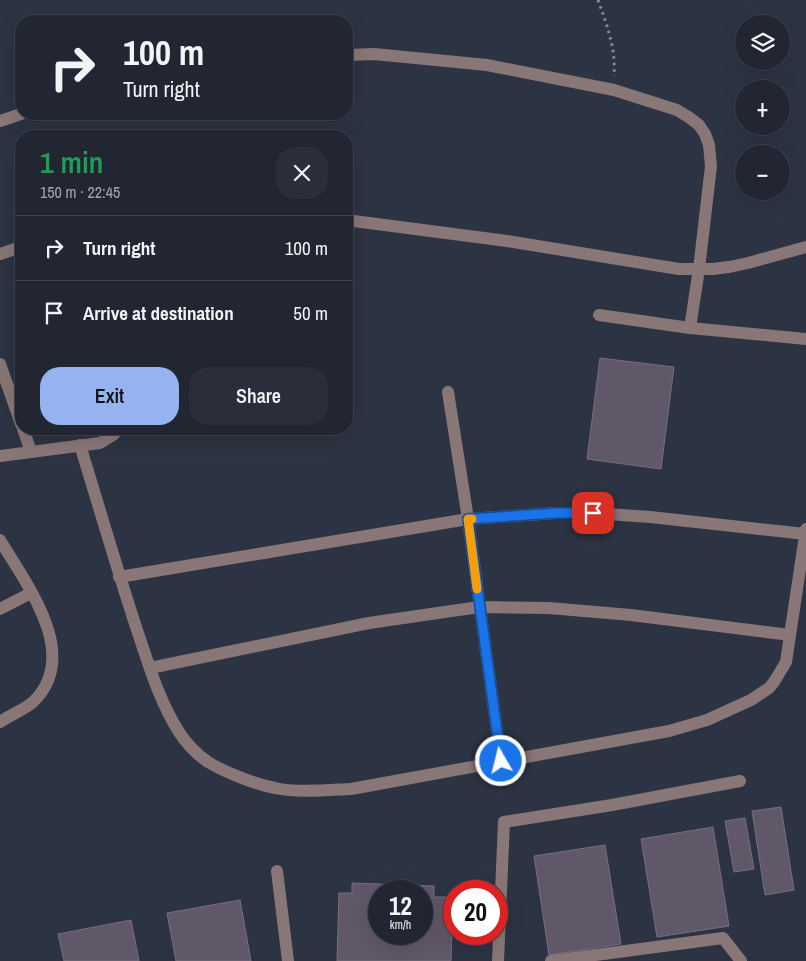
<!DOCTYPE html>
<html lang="en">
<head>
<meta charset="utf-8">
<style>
	body { margin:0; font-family:"Archivo Narrow",sans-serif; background:#292e3a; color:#f1f3f6; height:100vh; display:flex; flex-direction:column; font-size:19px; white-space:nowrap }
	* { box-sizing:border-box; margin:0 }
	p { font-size:16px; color:#a2a5ac }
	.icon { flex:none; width:28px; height:28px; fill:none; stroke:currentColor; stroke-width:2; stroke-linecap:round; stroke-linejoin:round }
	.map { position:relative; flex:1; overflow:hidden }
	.side { position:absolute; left:15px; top:130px; width:338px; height:305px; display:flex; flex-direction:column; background:#212632; border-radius:20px; box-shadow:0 5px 20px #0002,0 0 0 1px #3e434d }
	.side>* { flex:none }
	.top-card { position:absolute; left:15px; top:15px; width:338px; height:105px; border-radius:20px; box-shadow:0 5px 20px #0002,0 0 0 1px #3e434d; background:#212632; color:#f1f3f6; overflow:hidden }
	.fabs { position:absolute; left:735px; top:15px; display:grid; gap:10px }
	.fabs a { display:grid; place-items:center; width:55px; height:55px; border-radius:50%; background:#212632; box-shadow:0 5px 20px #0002,0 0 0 1px #3e434d; font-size:25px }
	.speed { position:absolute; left:368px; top:880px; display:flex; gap:10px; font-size:25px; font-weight:700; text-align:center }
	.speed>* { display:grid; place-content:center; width:65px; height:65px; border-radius:50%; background:#212632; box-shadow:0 5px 20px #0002,0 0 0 1px #3e434d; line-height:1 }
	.speed small { font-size:12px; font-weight:400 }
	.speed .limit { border:8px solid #d22; background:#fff; color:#111 }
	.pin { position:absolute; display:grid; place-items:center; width:42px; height:42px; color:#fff; margin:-21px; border-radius:10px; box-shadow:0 2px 8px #0006 }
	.me { position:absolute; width:55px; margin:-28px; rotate:352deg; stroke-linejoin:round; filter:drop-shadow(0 0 4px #0008) }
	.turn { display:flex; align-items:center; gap:18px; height:105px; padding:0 25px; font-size:22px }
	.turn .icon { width:65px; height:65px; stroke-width:2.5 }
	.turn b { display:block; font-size:35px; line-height:42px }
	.round { display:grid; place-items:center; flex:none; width:52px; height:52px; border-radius:20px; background:#292e3a }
	.head { display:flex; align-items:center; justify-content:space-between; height:85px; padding:0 25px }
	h1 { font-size:30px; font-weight:600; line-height:38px; color:#1e9e55 }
	.primary-button { display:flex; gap:10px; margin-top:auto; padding:10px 25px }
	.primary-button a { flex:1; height:58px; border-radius:20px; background:#95b2f1; color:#111; font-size:20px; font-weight:600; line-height:58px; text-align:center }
	.primary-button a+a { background:#292e3a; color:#f1f3f6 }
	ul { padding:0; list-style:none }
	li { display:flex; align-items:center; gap:15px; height:65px; padding:0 25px; border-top:1px solid #3e434d }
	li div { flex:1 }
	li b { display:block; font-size:19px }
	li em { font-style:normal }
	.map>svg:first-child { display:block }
	.building { fill:#605869; stroke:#776e81; fill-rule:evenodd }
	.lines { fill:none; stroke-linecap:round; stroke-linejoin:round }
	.path { stroke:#848a97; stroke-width:3; stroke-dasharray:2.5 4; stroke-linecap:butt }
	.minor { stroke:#897677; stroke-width:12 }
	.route-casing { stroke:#114b97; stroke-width:12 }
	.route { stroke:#1a73e8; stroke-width:9 }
	.slow { stroke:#f59e0b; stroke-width:9 }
</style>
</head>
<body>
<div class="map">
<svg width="806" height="961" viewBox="0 0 806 961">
	<rect width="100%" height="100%" fill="#2c3342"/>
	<!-- building -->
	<g class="building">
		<polygon points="600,358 674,367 661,469 587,459"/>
		<polygon points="781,807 794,890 765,895 752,811"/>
		<polygon points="745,818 754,869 734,872 725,821"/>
		<polygon points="713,827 729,926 657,937 641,839"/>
		<polygon points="605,845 621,944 549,955 534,856"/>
		<path d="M352,883L434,886V897H453L451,961H337L339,893H352ZM379,891H421V934H379Z"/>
		<polygon points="240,900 251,961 176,961 167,913"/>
		<polygon points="131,920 139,961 64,961 58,934"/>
	</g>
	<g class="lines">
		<!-- path -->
		<path class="path" d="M598,0C607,25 616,49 614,76"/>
		<!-- minor -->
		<g class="minor">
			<polyline points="346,55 374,54 487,65 614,90 677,110 690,118 699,125 705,134 709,145 711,166 699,269 690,328"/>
			<polyline points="0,121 21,114"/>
			<polyline points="346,220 507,241 679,269 713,269 729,267 748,263 806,247"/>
			<polyline points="0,254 21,247"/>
			<polyline points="599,315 690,328 806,339"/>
			<polyline points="0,364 21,424"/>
			<polyline points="448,392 468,519 501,761"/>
			<polyline points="23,429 31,451"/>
			<path d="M80,445C99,507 117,569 137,630C149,665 159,701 179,732C186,743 198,755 208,762C226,773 255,784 275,788C297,793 329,790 351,789L669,731L707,720L751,700L769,688L774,682L786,662L806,529"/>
			<polyline points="0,456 100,443 113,435 119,429"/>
			<path d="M0,540C26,584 82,655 33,702C24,710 10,715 0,722"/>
			<polyline points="119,577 468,519 556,513 593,513 650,517 805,534"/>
			<polyline points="0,609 31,593"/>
			<polyline points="150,668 369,623 479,607 549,608 631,615 790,635"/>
			<polyline points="277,871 288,961"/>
			<polyline points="498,961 504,822 612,805 740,781"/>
			<polyline points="551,961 723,938 741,961"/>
		</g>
	</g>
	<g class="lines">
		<defs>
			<polyline id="route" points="501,761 468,519 556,513 593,513"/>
		</defs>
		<!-- route casing -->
		<use href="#route" class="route-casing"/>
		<!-- route -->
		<use href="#route" class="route"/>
		<!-- slow -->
		<polyline class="slow" points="472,519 468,519 477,589"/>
	</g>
</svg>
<div class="fabs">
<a><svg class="icon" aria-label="layers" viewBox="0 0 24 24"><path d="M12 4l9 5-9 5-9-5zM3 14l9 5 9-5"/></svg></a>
<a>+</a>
<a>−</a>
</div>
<div class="speed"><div>12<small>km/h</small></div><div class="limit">20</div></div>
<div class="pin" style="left:593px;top:513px;background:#d93025"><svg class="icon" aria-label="arrive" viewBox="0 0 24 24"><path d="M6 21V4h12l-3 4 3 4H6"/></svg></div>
<svg class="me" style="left:501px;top:761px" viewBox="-20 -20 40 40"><circle r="17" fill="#1a73e8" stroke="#fff" stroke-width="3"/><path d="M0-11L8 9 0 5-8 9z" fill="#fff"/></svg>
<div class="top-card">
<div class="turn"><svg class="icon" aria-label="right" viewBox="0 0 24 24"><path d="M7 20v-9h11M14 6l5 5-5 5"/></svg><div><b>100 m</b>Turn right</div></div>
</div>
<section class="side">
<div class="head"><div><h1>1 min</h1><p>150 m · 22:45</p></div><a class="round"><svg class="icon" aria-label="close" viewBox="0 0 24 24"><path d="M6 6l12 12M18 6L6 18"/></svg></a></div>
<ul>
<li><svg class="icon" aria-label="right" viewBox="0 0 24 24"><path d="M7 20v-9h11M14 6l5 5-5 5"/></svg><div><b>Turn right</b></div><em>100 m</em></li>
<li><svg class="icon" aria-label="arrive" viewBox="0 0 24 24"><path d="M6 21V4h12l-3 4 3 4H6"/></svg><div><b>Arrive at destination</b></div><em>50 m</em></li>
</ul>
<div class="primary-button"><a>Exit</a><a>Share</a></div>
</section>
</div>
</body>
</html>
